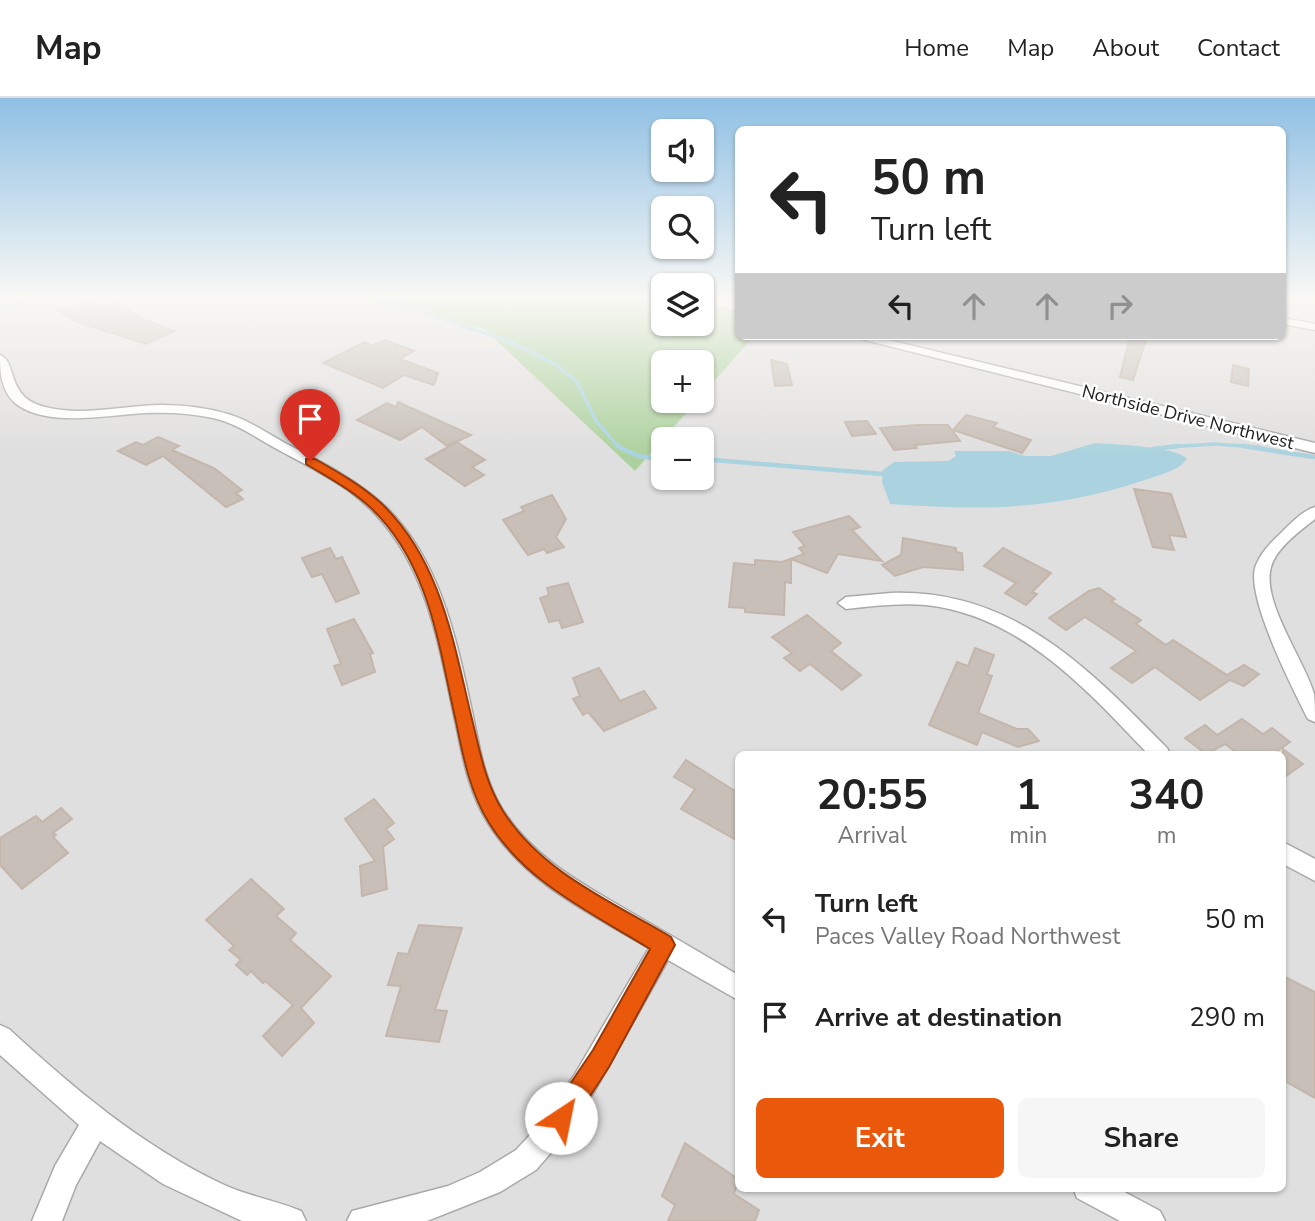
<!DOCTYPE html>
<html lang="en">
<head>
<meta charset="utf-8">
<style>
	body { margin:0; font-family:"Nunito Sans",sans-serif; background:#f6f6f6; color:#222; height:100vh; display:flex; flex-direction:column; font-size:26px; white-space:nowrap }
	* { box-sizing:border-box; margin:0 }
	p { font-size:23px; color:#767676 }
	.icon { flex:none; width:38px; height:38px; fill:none; stroke:currentColor; stroke-width:2; stroke-linecap:round; stroke-linejoin:round }
	.map { position:relative; flex:1; overflow:hidden }
	.drawer { position:absolute; left:735px; top:653px; width:551px; height:441px; display:flex; flex-direction:column; background:#fff; border-radius:10px; box-shadow:0 2px 5px #0004 }
	.drawer>* { flex:none }
	.top-card { position:absolute; left:735px; top:28px; width:551px; height:214px; border-radius:10px; box-shadow:0 2px 5px #0004; background:#fff; color:#222; overflow:hidden }
	.tools { position:absolute; left:651px; top:21px; display:grid; gap:14px }
	.tools a { display:grid; place-items:center; width:63px; height:63px; border-radius:10px; background:#fff; box-shadow:0 2px 5px #0004; font-size:35px }
	.pin { position:absolute; display:grid; place-items:center; width:60px; height:60px; color:#fff; margin:-72px -30px; border-radius:50% 50% 50% 0; rotate:-45deg; box-shadow:0 0 7px #0007 }
	.pin .icon { rotate:45deg }
	.me { position:absolute; width:77px; margin:-38px; rotate:34deg; stroke-linejoin:round; filter:drop-shadow(0 0 5px #0008) }
	.turn { display:flex; align-items:center; gap:24px; height:147px; padding:0 21px; font-size:32px }
	.turn .icon { width:91px; height:91px; stroke-width:2.5 }
	.turn b { display:block; font-size:49px; line-height:60px }
	.lanes { display:flex; align-items:center; height:66px; padding:0 21px; background:#0003; justify-content:center; gap:35px; direction:ltr }
	.lanes .off { opacity:.35 }
	.eta { display:flex; justify-content:space-evenly; align-items:center; height:119px; text-align:center }
	.eta b { font-size:42px; font-weight:700; line-height:49px }
	.button { display:flex; gap:14px; margin-top:auto; padding:14px 21px }
	.button a { flex:1; height:80px; border-radius:10px; background:#ea580c; color:#fff; font-size:28px; font-weight:700; line-height:80px; text-align:center }
	.button a+a { background:#f6f6f6; color:#222 }
	ul { padding:0; list-style:none }
	li { display:flex; align-items:center; gap:21px; height:98px; padding:0 21px }
	li div { flex:1 }
	li b { display:block; font-size:26px }
	li em { font-style:normal }
	header { display:flex; align-items:center; gap:42px; box-sizing:border-box; height:98px; padding:0 35px; background:#fff; border-bottom:2px solid #e0e0e0 }
	header strong { font-size:33px }
	nav { display:flex; gap:38px; margin-inline-start:auto; font-size:24px }
	.map>svg:first-child { display:block }
	.residential { fill:#e0dfdf; fill-rule:evenodd }
	.forest { fill:#add19e }
	.water { fill:#aad3df }
	.lines { fill:none; stroke-linecap:round; stroke-linejoin:round }
	.stream-far1 { stroke:#aad3df; stroke-width:3.5 }
	.stream { stroke:#aad3df; stroke-width:4.5 }
	.building { fill:#c7bfb8; stroke:#c4b6ab; stroke-width:2 }
	.minor-casing { stroke:#a9a9a9; stroke-width:3 }
	.tertiary-casing { stroke:#a9a9a9; stroke-width:3 }
	.minor { fill:#fff; fill-rule:evenodd }
	.tertiary { fill:#fff; fill-rule:evenodd }
	.route { fill:#ea580c; stroke:#983908; stroke-width:2 }
	.labels { text-anchor:middle; stroke-width:5; stroke-linejoin:round; paint-order:stroke }
	.far-street-label { font-size:18px; fill:#222; stroke:#fff }
</style>
</head>
<body>
<header>
<strong>Map</strong>
<nav><a>Home</a><a>Map</a><a>About</a><a>Contact</a></nav>
</header>
<div class="map">
<svg width="1315" height="1123" viewBox="0 0 1315 1123">
	<rect width="100%" height="100%" fill="#f2efe9"/>
	<!-- residential -->
	<path class="residential" d="M0,200H357L484,231L635,373L697,303H702V297L754,238H1283V200H1315V1123H0ZM663,341H702V380H663ZM738,656H1283V1090H738Z"/>
	<!-- forest -->
	<polygon class="forest" points="357,200 663,200 663,226 702,226 702,200 738,207 738,238 754,238 702,297 702,264 663,264 663,303 697,303 635,373 484,231"/>
	<!-- water -->
	<path class="water" d="M1095,345C1113,346 1179,349 1187,361C1178,373 1159,377 1145,382C1055,412 984,413 890,406L882,384L883,372L894,364L948,363L956,358L954,353H1009L1025,358H1051Z"/>
	<g class="lines">
		<!-- stream-far1 -->
		<g class="stream-far1">
			<polyline points="381,200 508,243 555,266 577,284 596,323 619,349"/>
			<polyline points="2,210 34,200"/>
			<polyline points="1165,349 1215,346 1259,349"/>
		</g>
		<!-- stream -->
		<g class="stream">
			<polyline points="617,348 638,358 663,361"/>
			<polyline points="1243,348 1313,359"/>
			<polyline points="1153,351 1179,348"/>
			<polyline points="702,361 883,376"/>
		</g>
	</g>
	<!-- building -->
	<g class="building">
		<polygon points="101,200 108,200 145,222 174,233 146,246 77,224 59,213"/>
		<polygon points="1130,238 1147,238 1133,282 1120,279"/>
		<polygon points="385,242 414,253 400,261 438,275 434,287 404,277 383,290 323,265 365,244 372,248"/>
		<polygon points="771,262 787,266 792,287 775,288"/>
		<polygon points="1233,267 1249,271 1248,288 1231,284"/>
		<polygon points="398,304 471,337 447,348 422,329 400,342 357,322 387,305 396,309"/>
		<polygon points="966,317 997,325 993,329 1031,342 1022,355 953,332"/>
		<polygon points="867,323 876,336 852,338 845,324"/>
		<polygon points="917,327 948,327 960,343 915,347 917,350 894,352 880,330"/>
		<polygon points="158,339 179,348 172,352 214,370 242,392 236,395 243,401 226,409 163,358 146,367 118,353 136,344 143,347"/>
		<polygon points="457,344 485,362 472,369 484,377 465,388 426,361"/>
		<polygon points="1134,391 1171,396 1186,439 1169,437 1174,452 1153,449"/>
		<polygon points="552,397 566,421 556,439 564,449 547,455 544,451 528,457 503,422 524,413 521,409"/>
		<polygon points="849,418 860,429 852,432 882,463 838,456 827,475 791,461 791,485 785,484 784,517 745,514 745,510 729,509 734,465 755,467 755,462 782,464 804,456 799,450 805,448 793,434"/>
		<polygon points="903,440 956,450 956,454 962,455 963,472 923,469 895,478 882,467 901,457"/>
		<polygon points="330,450 336,461 342,459 359,495 336,504 322,476 312,479 302,460"/>
		<polygon points="1003,450 1051,475 1032,494 1037,496 1026,507 1005,495 1016,485 984,468"/>
		<polygon points="568,485 583,524 562,530 559,522 549,524 540,500 549,497 547,490"/>
		<polygon points="1099,490 1115,501 1111,503 1141,522 1136,526 1166,547 1173,542 1227,577 1244,567 1259,576 1244,588 1230,582 1200,602 1155,569 1132,585 1111,570 1136,553 1085,519 1066,532 1049,520 1089,493"/>
		<polygon points="807,517 841,545 831,553 861,577 842,592 810,566 800,573 784,560 792,555 772,539"/>
		<polygon points="354,521 373,555 370,556 375,574 342,587 334,568 341,566 327,531"/>
		<polygon points="975,550 994,557 987,576 992,578 978,615 1017,631 1028,631 1039,643 1018,649 982,634 977,647 929,627 957,564 968,568"/>
		<polygon points="599,570 620,603 644,593 656,610 604,633 588,614 583,617 573,601 580,598 573,580"/>
		<polygon points="1242,621 1263,636 1272,630 1290,644 1273,656 1239,656 1225,646 1206,656 1185,640 1205,627 1217,637"/>
		<polygon points="1283,651 1303,666 1283,680"/>
		<polygon points="686,662 738,695 738,743 681,711 695,691 674,679"/>
		<polygon points="374,701 394,725 386,731 394,741 383,749 387,791 362,798 360,768 375,763 345,721"/>
		<polygon points="61,710 72,721 53,735 56,737 53,739 68,755 22,791 0,767 0,740 36,718 42,724"/>
		<polygon points="251,781 284,811 276,818 296,835 290,842 331,878 301,910 314,925 282,958 263,938 293,907 265,883 263,885 251,873 247,877 236,867 241,862 229,852 234,848 206,822"/>
		<polygon points="419,827 462,830 435,912 447,913 439,944 386,938 401,888 388,887 398,855 408,856"/>
		<polygon points="1283,878 1315,894 1315,1000 1283,982"/>
		<polygon points="685,1045 738,1081 734,1096 759,1112 755,1123 668,1123 675,1107 662,1098"/>
	</g>
	<g class="lines">
		<defs>
			<g id="minor">
				<polygon points="0,200 7,200 0,204"/>
				<polygon points="1283,220 1315,226 1315,232 1283,226"/>
				<path d="M0,257C18,264 5,299 45,309C83,319 124,307 162,307C185,307 209,310 231,317C249,323 266,334 283,344C319,363 356,381 386,409C442,464 457,545 473,618C479,649 485,682 501,709C532,760 583,786 632,815C668,836 703,856 738,877V902L668,862L594,994L560,1044L536,1072L500,1094L427,1123H347L352,1113L448,1088L480,1074L516,1052L541,1025L575,976L649,850C590,815 526,786 488,725C471,698 464,667 458,636C438,547 428,450 348,392C325,376 299,363 275,350C255,339 236,325 213,320C191,315 167,314 145,315C109,317 45,330 15,305C1,292 0,274 0,257Z"/>
				<path d="M1315,409V421C1301,432 1276,450 1271,469C1261,504 1305,563 1314,596C1315,604 1315,615 1315,624L1308,621C1293,591 1247,502 1255,470C1259,457 1271,444 1281,435C1290,426 1302,413 1315,409Z"/>
				<path d="M891,495C1013,491 1088,570 1167,650L1170,656H1148C1087,592 1020,517 926,507C899,505 873,508 846,511L838,505L846,499Z"/>
				<polygon points="1283,744 1315,761 1315,783 1283,766"/>
				<path d="M0,927L9,931C73,990 141,1047 220,1085C246,1098 275,1102 301,1113L306,1123H242L163,1086L100,1043L76,1087L62,1123H32L55,1068L79,1027L0,957Z"/>
				<polygon points="1073,1090 1117,1090 1160,1113 1165,1123 1120,1123 1077,1100"/>
			</g>
			<g id="tertiary">
				<polygon points="702,200 738,205 738,213 702,203"/>
				<polygon points="849,238 872,238 1315,345 1315,355"/>
			</g>
		</defs>
		<!-- minor casing -->
		<use href="#minor" class="minor-casing"/>
		<!-- tertiary casing -->
		<use href="#tertiary" class="tertiary-casing"/>
		<!-- minor -->
		<use href="#minor" class="minor"/>
		<!-- tertiary -->
		<use href="#tertiary" class="tertiary"/>
	</g>
	<!-- sky -->
	<linearGradient id="sky" x2="0" y2="1"><stop stop-color="#8fc0e4"/><stop offset="0.56" stop-color="#f9f8f5"/><stop offset="1" stop-color="#f9f8f5" stop-opacity="0"/></linearGradient>
	<rect width="1315" height="357" fill="url(#sky)"/>
	<!-- route -->
	<path class="route" d="M306,361H315C338,374 361,387 381,405C440,461 453,542 471,617C479,649 485,685 503,713C541,774 612,804 671,839L675,847L609,969L570,1029L561,1032L553,1029L549,1020L553,1011L593,952L650,851C592,815 526,785 489,725C470,695 463,658 456,624C439,550 430,467 372,411C352,392 329,380 306,366Z"/>
	<g class="labels">
		<!-- far-street labels -->
		<g class="far-street-label">
			<text transform="translate(1188 319) rotate(14)" y="6">Northside Drive Northwest</text>
		</g>
	</g>
</svg>
<div class="tools">
<a><svg class="icon" aria-label="sound" viewBox="0 0 24 24"><path d="M4 9h4l5-4v14l-5-4H4zM17 9q2 3 0 6"/></svg></a>
<a><svg class="icon" aria-label="search" viewBox="0 0 24 24"><circle cx="10" cy="10" r="6"/><path d="M15 15l6 6"/></svg></a>
<a><svg class="icon" aria-label="layers" viewBox="0 0 24 24"><path d="M12 4l9 5-9 5-9-5zM3 14l9 5 9-5"/></svg></a>
<a>+</a>
<a>−</a>
</div>
<div class="pin" style="left:310px;top:363px;background:#d93025"><svg class="icon" aria-label="arrive" viewBox="0 0 24 24"><path d="M6 21V4h12l-3 4 3 4H6"/></svg></div>
<svg class="me" style="left:561px;top:1020px" viewBox="-20 -20 40 40"><circle r="19" fill="#fff"/><path d="M0-13L10 11 0 6-10 11z" fill="#ea580c"/></svg>
<div class="top-card">
<div class="turn"><svg class="icon" aria-label="left" viewBox="0 0 24 24"><path d="M17 20v-9H6M10 6l-5 5 5 5"/></svg><div><b>50 m</b>Turn left</div></div>
<div class="lanes"><svg class="icon" aria-label="left" viewBox="0 0 24 24"><path d="M17 20v-9H6M10 6l-5 5 5 5"/></svg><svg class="icon off" aria-label="ahead" viewBox="0 0 24 24"><path d="M12 20V5M6 11l6-6 6 6"/></svg><svg class="icon off" aria-label="ahead" viewBox="0 0 24 24"><path d="M12 20V5M6 11l6-6 6 6"/></svg><svg class="icon off" aria-label="right" viewBox="0 0 24 24"><path d="M7 20v-9h11M14 6l5 5-5 5"/></svg></div>
</div>
<section class="drawer">
<div class="eta">
<div><b>20:55</b><p>Arrival</p></div>
<div><b>1</b><p>min</p></div>
<div><b>340</b><p>m</p></div>
</div>
<ul>
<li><svg class="icon" aria-label="left" viewBox="0 0 24 24"><path d="M17 20v-9H6M10 6l-5 5 5 5"/></svg><div><b>Turn left</b><p>Paces Valley Road Northwest</p></div><em>50 m</em></li>
<li><svg class="icon" aria-label="arrive" viewBox="0 0 24 24"><path d="M6 21V4h12l-3 4 3 4H6"/></svg><div><b>Arrive at destination</b></div><em>290 m</em></li>
</ul>
<div class="button"><a>Exit</a><a>Share</a></div>
</section>
</div>
</body>
</html>
